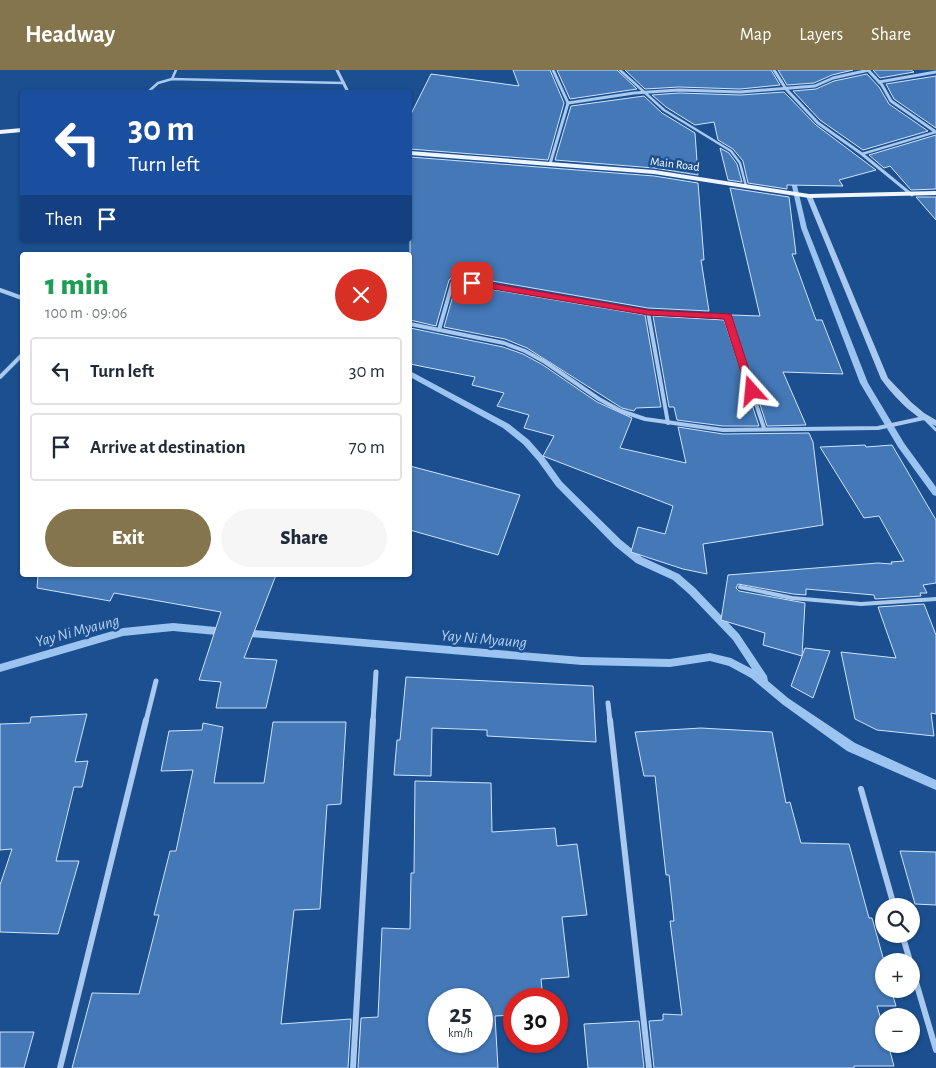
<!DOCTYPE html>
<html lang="en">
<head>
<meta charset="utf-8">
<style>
	body { margin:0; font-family:"Alegreya Sans",sans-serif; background:#f6f6f7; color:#1f2937; height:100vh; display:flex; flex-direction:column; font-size:19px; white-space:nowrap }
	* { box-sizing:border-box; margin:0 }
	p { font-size:16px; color:#747a83 }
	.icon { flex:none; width:28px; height:28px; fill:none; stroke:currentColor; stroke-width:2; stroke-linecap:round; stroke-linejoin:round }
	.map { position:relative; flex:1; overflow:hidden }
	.side { position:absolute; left:20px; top:182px; width:392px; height:325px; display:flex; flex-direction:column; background:#fff; border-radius:5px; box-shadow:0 1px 4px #0004 }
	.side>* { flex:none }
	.banner { position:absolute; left:20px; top:20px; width:392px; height:152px; border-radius:5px; box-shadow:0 1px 4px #0004; background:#1a4fa0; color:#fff; overflow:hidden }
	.buttons { position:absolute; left:875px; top:828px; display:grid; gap:10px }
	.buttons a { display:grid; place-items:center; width:45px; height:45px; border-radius:50%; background:#fff; box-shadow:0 1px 4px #0004; font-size:25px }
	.speed { position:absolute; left:428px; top:918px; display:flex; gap:10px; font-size:25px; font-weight:700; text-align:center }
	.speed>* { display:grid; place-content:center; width:65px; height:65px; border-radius:50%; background:#fff; box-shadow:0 1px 4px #0004; line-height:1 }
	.speed small { font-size:12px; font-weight:400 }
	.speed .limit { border:8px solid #d22; background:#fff; color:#111 }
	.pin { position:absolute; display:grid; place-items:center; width:42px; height:42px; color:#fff; margin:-21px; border-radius:10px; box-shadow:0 2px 8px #0006 }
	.me { position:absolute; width:55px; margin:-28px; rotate:342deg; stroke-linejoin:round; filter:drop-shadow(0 0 4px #0008) }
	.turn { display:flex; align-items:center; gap:18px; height:105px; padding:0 25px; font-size:22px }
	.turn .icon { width:65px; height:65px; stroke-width:2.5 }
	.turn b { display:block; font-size:35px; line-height:42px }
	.then { display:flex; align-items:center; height:48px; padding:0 25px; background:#0003; gap:10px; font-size:19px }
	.round { display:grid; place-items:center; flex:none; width:52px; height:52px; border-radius:26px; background:#f6f6f7 }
	.head { display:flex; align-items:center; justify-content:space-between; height:85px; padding:0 25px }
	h1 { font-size:30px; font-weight:800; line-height:38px; color:#1e9e55 }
	.primary-button { display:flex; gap:10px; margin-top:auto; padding:10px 25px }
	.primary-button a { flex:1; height:58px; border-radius:30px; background:#84754c; color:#fff; font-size:20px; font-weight:800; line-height:58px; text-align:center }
	.primary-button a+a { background:#f6f6f7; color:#1f2937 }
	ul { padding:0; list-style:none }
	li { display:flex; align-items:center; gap:15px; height:68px; margin:0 10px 8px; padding:0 15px; border:2px solid #e0e1e3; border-radius:5px }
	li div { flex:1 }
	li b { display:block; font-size:19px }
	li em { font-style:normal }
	header { display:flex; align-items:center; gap:30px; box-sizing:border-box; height:70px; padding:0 25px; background:#84754c; color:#fff }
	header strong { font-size:24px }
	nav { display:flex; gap:28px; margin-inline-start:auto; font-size:18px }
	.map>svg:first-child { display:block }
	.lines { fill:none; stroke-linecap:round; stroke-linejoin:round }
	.stream { fill:#9cc4f0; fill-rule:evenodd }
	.building { fill:#4478b7; stroke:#cfe3fa; fill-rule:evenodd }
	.service-far2 { stroke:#a9c9ee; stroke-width:2.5 }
	.service-far1 { stroke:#a9c9ee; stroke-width:3 }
	.service { stroke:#a9c9ee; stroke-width:4 }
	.minor-far3 { stroke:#a9c9ee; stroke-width:3 }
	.minor-far2 { stroke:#a9c9ee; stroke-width:4 }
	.minor-far1 { stroke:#a9c9ee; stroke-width:5 }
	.minor { stroke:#a9c9ee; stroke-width:6 }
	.tertiary { fill:#a9c9ee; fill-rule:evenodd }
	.primary { fill:#f0f6ff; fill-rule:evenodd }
	.route { fill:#e11d48; stroke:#92132f }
	.labels { text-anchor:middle; stroke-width:5; stroke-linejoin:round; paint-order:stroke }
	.far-street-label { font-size:12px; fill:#fff; stroke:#1b4f8f }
	.water-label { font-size:16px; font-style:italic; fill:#b5d3f5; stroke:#1b4f8f }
</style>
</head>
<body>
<header>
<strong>Headway</strong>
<nav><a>Map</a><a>Layers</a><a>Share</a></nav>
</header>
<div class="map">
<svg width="936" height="998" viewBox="0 0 936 998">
	<rect width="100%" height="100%" fill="#1b4f8f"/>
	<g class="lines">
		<!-- stream -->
		<g class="stream">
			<polygon points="789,102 794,103 807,158 868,313 904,373 936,417 936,426 933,425 898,377 860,313 801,158"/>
			<polygon points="410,301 509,354 529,370 544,387 562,412 621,470 642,487 679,504 695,518 739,564 767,606 768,611 788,628 855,673 936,710 936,720 847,681 782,634 751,608 729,596 710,591 670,597 582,595 239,566 237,563 239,560 242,559 582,587 670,589 710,583 731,588 752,599 733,570 689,524 673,510 636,493 615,476 556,416 538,391 523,374 503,358 410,307"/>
			<polygon points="173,553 227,558 230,559 232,562 230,565 227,566 173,561 123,566 0,602 0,594 123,558"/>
		</g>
	</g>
	<!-- building -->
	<g class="building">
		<polygon points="513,0 550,0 564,33 548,90 410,79 410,46 431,4 519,16"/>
		<polygon points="557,0 617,0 637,19 570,29"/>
		<polygon points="625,0 771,0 780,15 740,19 679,17 645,19"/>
		<polygon points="778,0 853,0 832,5 814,13 787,15"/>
		<polygon points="873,0 911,0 914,2 880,8"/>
		<polygon points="867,4 879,17 889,34 928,61 863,80 820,50 793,21 816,19 834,11"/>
		<polygon points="936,6 936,58 894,29 886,14"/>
		<polygon points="784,22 816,55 876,100 839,110 843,116 787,115 787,119 748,113 743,91 733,79 718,70 714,52 695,55 666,37 652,25 679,23 740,25"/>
		<polygon points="644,26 662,43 695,63 698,105 654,98 555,90 571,36"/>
		<polygon points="936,65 936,119 911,120 890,96 884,98 869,85"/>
		<polygon points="720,78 729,83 737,94 742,112 728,110"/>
		<polygon points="410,87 654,106 698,113 704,190 701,190 709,241 648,238 492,211 453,207 449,210 436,256 410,250"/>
		<polygon points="730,118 789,127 796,184 792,184 816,250 822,250 843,304 783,302 806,355 767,356 731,245 760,246"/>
		<polygon points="916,127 936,127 936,150"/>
		<polygon points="456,215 490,219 645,245 661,337 636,338 634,341 622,338 527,278 505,269 444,257"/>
		<polygon points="653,246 724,250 759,356 723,356 677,350 674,337 669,337"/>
		<polygon points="410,258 503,277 523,284 543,295 597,332 632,348 620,378 686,393 678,357 723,364 809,363 813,372 823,455 703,474 707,504 683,499 631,482 638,457 665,464 673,436 543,386 554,366 524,358 529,345 497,336 504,323 472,315 475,307 410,294"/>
		<polygon points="865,375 866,377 892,375 936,450 936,513 923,515 927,523 920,523 921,526 875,529 874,525 806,519 806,525 793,524 738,514 736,518 739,521 805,533 802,586 763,575 765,563 721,550 728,505 878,493 892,494 891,492 904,491 879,446 864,448 820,377"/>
		<polygon points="410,396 520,425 498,485 410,460"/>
		<polygon points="38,505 276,505 244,588 277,590 266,638 216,638 221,612 199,610 221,542 114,523 110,531 37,518"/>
		<polygon points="924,534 936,565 936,644 931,643 934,666 877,660 855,649 841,582 896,588 878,537"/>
		<polygon points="805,578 830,581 813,628 791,616"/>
		<polygon points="406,607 593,616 596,672 487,666 487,660 432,658 431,706 394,705 397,670 400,670"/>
		<polygon points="87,644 75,692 88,691 82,717 74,717 56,791 79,791 58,864 0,862 0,815 12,779 0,780 0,654 30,653 31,647"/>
		<polygon points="273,652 346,652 341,734 327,735 320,839 294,840 281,954 351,949 348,998 72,998 92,923 139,924 159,845 154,845 170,781 176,781 193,700 161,701 169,661 202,660 203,653 223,657 214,713 264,713"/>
		<polygon points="701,658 772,662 786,733 790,732 801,773 849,774 869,848 872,848 884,891 884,919 891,919 896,936 877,936 884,960 884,974 888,974 894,996 854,996 854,998 654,998 649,951 663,950 663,944 682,945 670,851 674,851 669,805 666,805 655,706 644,706 635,662"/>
		<path d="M415,711L491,713L492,762L555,758L557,776L577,774L587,845L562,847L569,907L541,909L543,929H514V945L495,946L498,998H358L361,948L378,947L382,858L410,859L411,803H414ZM439,929H481V971H439Z"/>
		<polygon points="900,781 936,782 936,835 915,834"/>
		<polygon points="639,951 644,998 588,998 584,954"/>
		<polygon points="0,962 34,962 24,998 0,998"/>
	</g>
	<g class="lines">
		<!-- service-far2 -->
		<g class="service-far2">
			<polyline points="620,0 664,40 731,81 740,93 746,116"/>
			<polyline points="172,9 176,0"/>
			<polyline points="148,22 158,13 172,9 344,13"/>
			<polyline points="862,84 936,62"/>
		</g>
		<!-- service-far1 -->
		<polyline class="service-far1" points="927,351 936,360"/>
		<!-- service -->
		<polyline class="service" points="740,517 792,528 861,534 936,529"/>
		<!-- minor-far3 -->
		<g class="minor-far3">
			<polyline points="337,0 348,22"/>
			<polyline points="774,0 786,19 818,53 862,84 912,125"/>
			<polyline points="868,0 882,15 891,31 936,62"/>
			<polyline points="879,12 936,2"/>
			<polyline points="568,33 634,23 679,20 740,22 815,16 833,8 869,0"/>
			<polyline points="550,94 568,33 553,0"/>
		</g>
		<!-- minor-far2 -->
		<g class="minor-far2">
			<polyline points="0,220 22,228"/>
			<polyline points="648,242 668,353"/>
			<polyline points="410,254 504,273 525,281 545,292 599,329 621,341 645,349 723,360 878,358 924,348"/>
			<polyline points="439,260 453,211 491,215 648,242 727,246 764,358"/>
			<polyline points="0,307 22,285"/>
		</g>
		<!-- minor-far1 -->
		<g class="minor-far1">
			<polyline points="608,633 610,651"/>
			<polyline points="146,651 156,611"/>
			<polyline points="373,651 376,602"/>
		</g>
		<!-- minor -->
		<g class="minor">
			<polyline points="610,650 649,998"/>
			<polyline points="861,719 894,836"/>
			<polyline points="902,864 910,891"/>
			<polyline points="911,895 936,980"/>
			<polyline points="60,998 146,650"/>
			<polyline points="353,998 373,650"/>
		</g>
		<!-- tertiary -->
		<path class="tertiary" d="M807,125L812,126L888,308L911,332L924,343L936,350V356C914,348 895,328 881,309L806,126Z"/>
		<!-- primary -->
		<g class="primary">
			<polygon points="22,58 22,62 0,64 0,60"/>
			<polygon points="410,81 654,100 809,124 936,121 936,125 809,128 654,104 410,85"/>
		</g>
	</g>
	<!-- route -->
	<polygon class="route" points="472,210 648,240 731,244 756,321 752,324 747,321 724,249 648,245 469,215 468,213"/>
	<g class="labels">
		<!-- far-street labels -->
		<g class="far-street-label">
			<text transform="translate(675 94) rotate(7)" y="4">Main Road</text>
		</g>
		<!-- water labels -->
		<g class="water-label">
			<text transform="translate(77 560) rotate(-15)" y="6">Yay Ni Myaung</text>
			<text transform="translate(484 568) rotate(5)" y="6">Yay Ni Myaung</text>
		</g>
	</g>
</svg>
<div class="buttons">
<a><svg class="icon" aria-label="search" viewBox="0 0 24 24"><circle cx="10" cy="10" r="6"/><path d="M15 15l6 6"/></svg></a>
<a>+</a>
<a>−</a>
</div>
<div class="speed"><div>25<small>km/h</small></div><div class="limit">30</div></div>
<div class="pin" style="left:472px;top:213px;background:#d93025"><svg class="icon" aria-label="arrive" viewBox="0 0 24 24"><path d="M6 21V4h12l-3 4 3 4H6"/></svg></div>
<svg class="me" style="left:752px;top:321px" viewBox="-20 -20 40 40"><path d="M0-17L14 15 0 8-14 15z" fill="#e11d48" stroke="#fff" stroke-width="4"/></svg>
<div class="banner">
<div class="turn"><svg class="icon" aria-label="left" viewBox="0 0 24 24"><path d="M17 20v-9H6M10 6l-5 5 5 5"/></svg><div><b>30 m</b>Turn left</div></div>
<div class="then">Then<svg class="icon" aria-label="arrive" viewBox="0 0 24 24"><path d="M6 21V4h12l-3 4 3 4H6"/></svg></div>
</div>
<section class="side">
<div class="head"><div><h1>1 min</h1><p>100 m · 09:06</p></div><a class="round" style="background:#d93025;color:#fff"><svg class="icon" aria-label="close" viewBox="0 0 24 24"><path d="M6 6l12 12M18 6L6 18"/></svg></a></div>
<ul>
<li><svg class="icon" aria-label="left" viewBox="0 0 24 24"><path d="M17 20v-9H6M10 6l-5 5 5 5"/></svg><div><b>Turn left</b></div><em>30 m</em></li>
<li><svg class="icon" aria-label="arrive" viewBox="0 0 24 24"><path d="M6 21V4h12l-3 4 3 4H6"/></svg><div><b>Arrive at destination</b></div><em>70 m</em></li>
</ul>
<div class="primary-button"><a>Exit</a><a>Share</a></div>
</section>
</div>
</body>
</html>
